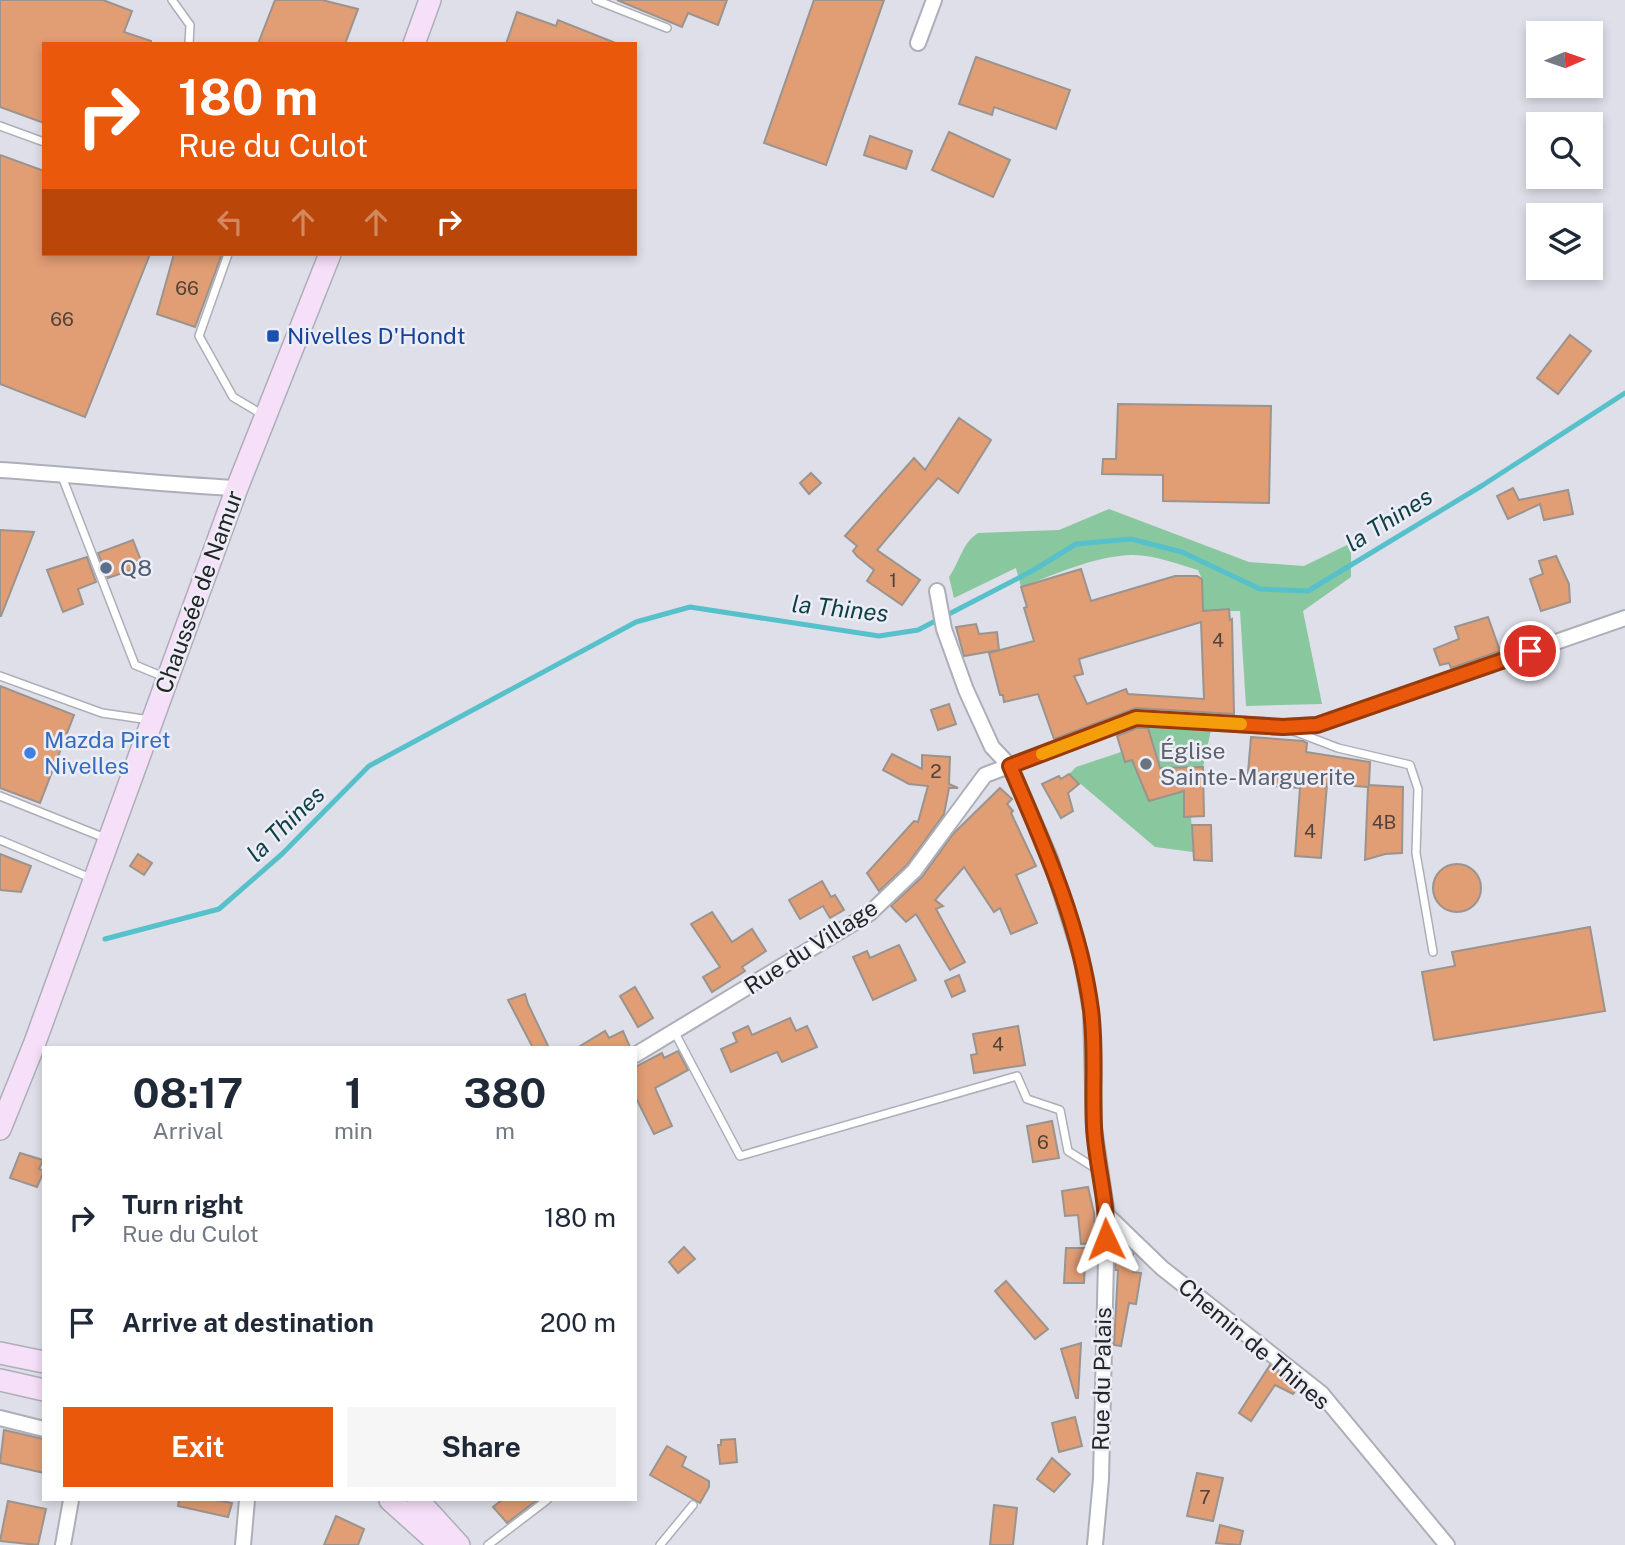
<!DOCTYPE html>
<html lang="en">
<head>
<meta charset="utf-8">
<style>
	body { margin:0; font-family:"Public Sans",sans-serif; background:#f6f6f7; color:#1f2937; height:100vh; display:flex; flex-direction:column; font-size:26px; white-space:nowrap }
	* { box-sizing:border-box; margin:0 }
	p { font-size:23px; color:#747a83 }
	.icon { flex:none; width:38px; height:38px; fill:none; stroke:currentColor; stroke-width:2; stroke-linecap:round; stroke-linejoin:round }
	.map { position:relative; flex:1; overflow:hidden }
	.drawer { position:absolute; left:42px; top:1046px; width:595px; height:455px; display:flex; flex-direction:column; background:#fff; border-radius:0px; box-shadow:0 4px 10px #0003 }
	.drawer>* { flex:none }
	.hud { position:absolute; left:42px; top:42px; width:595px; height:214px; border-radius:0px; box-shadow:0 4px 10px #0003; background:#ea580c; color:#fff; overflow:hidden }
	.needle { width:46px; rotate:88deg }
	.buttons { position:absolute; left:1526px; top:21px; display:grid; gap:14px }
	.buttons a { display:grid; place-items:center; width:77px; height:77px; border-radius:0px; background:#fff; box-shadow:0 4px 10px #0003; font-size:35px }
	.pin { position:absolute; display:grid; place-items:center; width:60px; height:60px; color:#fff; margin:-30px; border:4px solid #fff; border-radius:50%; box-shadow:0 2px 7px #0007 }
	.me { position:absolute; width:77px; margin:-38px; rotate:358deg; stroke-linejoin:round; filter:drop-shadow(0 0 5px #0008) }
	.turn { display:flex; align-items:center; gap:24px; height:147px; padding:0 21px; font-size:32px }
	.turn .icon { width:91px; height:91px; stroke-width:2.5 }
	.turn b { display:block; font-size:49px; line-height:60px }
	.lanes { display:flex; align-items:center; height:66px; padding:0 21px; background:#0003; justify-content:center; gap:35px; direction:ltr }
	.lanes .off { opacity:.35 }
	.eta { display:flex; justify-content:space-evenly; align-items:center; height:119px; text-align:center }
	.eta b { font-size:42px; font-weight:700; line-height:49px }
	.button { display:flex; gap:14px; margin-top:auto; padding:14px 21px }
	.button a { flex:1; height:80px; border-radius:0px; background:#ea580c; color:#fff; font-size:28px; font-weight:700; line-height:80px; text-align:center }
	.button a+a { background:#f6f6f7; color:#1f2937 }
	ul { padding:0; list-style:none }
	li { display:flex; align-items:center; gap:21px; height:105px; padding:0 21px }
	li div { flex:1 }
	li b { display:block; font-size:26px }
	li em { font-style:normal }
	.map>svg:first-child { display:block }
	.green { fill:#89c79e }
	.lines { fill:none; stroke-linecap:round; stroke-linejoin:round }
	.stream { stroke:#56c0cb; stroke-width:5 }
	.building { fill:#e19d74; stroke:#9b938e; stroke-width:2; fill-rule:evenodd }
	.lane-casing { stroke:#adaeb7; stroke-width:10 }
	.street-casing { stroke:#adaeb7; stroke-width:18 }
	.secondary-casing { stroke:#adaeb7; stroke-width:24 }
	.lane { stroke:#fff; stroke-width:7 }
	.street { stroke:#fff; stroke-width:14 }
	.secondary { stroke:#f6dff9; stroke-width:21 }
	.route-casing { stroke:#983908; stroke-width:18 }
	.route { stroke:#ea580c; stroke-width:12 }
	.slow { stroke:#f59e0b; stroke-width:12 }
	.transit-dot { fill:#1a4fb4; stroke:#ecedf6; stroke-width:2.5 }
	.service-dot { fill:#5c6f8a; stroke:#ecedf6; stroke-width:2.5 }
	.shop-dot { fill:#3f7fe0; stroke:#ecedf6; stroke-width:2.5 }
	.worship-dot { fill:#6b7280; stroke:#ecedf6; stroke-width:2.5 }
	.labels { text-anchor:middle; stroke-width:5; stroke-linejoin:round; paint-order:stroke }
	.number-label { font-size:19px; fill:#53423a }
	.transit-label { font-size:23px; fill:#164399; stroke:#ecedf6; text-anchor:start }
	.service-label { font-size:23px; fill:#4e5e75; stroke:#ecedf6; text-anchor:start }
	.street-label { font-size:23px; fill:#242427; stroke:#ecedf6 }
	.shop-label { font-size:23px; fill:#366cbe; stroke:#ecedf6; text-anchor:start }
	.worship-label { font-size:23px; fill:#5b616d; stroke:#ecedf6; text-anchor:start }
	.water-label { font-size:24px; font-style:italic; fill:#0e3f44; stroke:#ecedf6 }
</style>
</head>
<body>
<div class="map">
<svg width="1625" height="1545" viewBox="0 0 1625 1545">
	<rect width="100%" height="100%" fill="#dedfe8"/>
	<!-- green -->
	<g class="green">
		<path d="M1109,509L1249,562L1304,566L1351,543V577L1303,611L1322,704L1246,706L1240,611H1203L1202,579L1198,570C1177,564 1153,554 1130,555C1092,557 1056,574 1021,587L1016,568L954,598L949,577C960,562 962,543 978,533L1059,530Z"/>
		<polygon points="1148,727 1211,730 1203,767 1183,768 1184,816 1191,816 1193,852 1155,847 1069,774 1076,767 1121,752 1125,762 1132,760 1149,801 1162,798 1159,768"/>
	</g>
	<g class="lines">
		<!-- stream -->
		<polyline class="stream" points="105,939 219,909 282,854 369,766 636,622 690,607 879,636 918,630 1032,571 1076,544 1131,539 1182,552 1260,589 1308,591 1483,485 1625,393"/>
	</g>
	<!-- building -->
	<g class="building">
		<polygon points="0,0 103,0 132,11 124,32 151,41 151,44 44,44 44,123 0,107"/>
		<polygon points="275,0 322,0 358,9 345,44 258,44"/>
		<polygon points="617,0 727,0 718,25 688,13 682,27"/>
		<polygon points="814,0 884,0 826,165 764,143"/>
		<polygon points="517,12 556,26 558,20 618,44 506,44"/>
		<polygon points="976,57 1070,90 1056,129 994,107 992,115 959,104"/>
		<polygon points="949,132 1010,160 993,197 932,170"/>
		<polygon points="870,136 912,151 906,169 864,155"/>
		<polygon points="0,155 44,171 44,254 150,254 85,417 0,384"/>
		<polygon points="174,254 222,254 195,327 157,314"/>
		<polygon points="1570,335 1591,351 1558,394 1537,378"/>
		<polygon points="1118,404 1271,406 1269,503 1163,501 1163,475 1102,474 1103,459 1116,459"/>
		<polygon points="959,418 991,440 958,493 938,478 877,550 920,580 902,605 867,581 874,570 857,556 853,551 857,546 845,536 914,458 925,470"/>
		<polygon points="811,473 821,483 809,494 800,483"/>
		<polygon points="1513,488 1519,500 1568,490 1573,514 1544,520 1540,504 1508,519 1497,496"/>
		<polygon points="0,530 34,532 1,616 0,616"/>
		<polygon points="133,540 143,566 108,578 98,553"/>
		<polygon points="1556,556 1569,584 1570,602 1541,611 1530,579 1543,574 1539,561"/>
		<polygon points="87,557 96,582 78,589 83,604 63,612 47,570"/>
		<path d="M1081,569L1091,601L1175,576H1197L1202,579L1203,611L1229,609L1230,620L1232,619L1234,714L1136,708L1054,739L1038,694L1004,702L1003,695H1000L989,653L1034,641L1024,608L1027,607L1021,587ZM1201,622L1204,699L1128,694L1126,689L1087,704L1074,676L1083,674L1079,659Z"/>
		<polygon points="1488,617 1500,651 1451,668 1449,663 1440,665 1434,649 1459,639 1455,627"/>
		<polygon points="976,624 979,634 997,632 999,650 964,656 956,627"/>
		<polygon points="0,686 74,715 40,803 0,788"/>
		<polygon points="949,704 956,724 938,730 931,710"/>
		<polygon points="1137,728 1148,728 1160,768 1203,767 1204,816 1184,817 1184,791 1149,801 1132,760 1125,762 1117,736"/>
		<polygon points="1251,737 1303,741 1307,743 1306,752 1370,762 1369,785 1403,787 1402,853 1385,854 1365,860 1368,787 1327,784 1321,858 1295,856 1300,788 1247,784"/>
		<polygon points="892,754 922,769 922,755 950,757 949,784 958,788 949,788 944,814 907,865 879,891 867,873 914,821 918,822 928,786 909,784 883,770"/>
		<polygon points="1069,774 1079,784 1068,793 1073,811 1061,818 1042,784 1059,776 1061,779"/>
		<polygon points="1000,788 1012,799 1007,804 1013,811 1011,813 1036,866 1016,875 1037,923 1011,934 1000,908 994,912 964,867 935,900 943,906 936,909 965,962 950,970 916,914 906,922 891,906 922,877 953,834"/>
		<polygon points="1192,825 1211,825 1212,861 1194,860"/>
		<polygon points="0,854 31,866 21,892 0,890"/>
		<polygon points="138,854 152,863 144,875 130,866"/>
		<circle cx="1457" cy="888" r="24"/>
		<polygon points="822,881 831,897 835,895 844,910 830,918 823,906 800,919 789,900"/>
		<polygon points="712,912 732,942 752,929 766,951 742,967 745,971 712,992 703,977 720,967 691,924"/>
		<polygon points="1590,927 1605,1011 1434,1040 1422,972 1455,966 1452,952"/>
		<polygon points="899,945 916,980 873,1000 853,957 867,951 870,958"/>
		<polygon points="959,975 965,991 952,997 945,981"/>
		<polygon points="635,987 653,1018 638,1027 620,996"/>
		<polygon points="525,994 528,1004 549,1048 533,1048 508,1000"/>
		<polygon points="790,1018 796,1031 807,1026 817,1047 782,1062 777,1052 731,1072 721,1049 737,1042 733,1033 748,1026 752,1035"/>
		<polygon points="1018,1026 1025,1065 974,1073 971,1055 977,1054 973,1034"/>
		<polygon points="605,1031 609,1038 623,1031 630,1047 577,1048"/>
		<polygon points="678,1051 688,1070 655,1088 672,1126 654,1134 635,1096 635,1067 662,1053 664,1058"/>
		<polygon points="1052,1121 1059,1158 1033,1162 1027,1126"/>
		<polygon points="20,1153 43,1160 39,1169 44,1171 37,1187 10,1178"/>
		<polygon points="1088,1187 1094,1213 1096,1243 1081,1244 1078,1215 1065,1216 1062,1191"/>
		<polygon points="684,1247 695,1259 678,1273 669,1262"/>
		<polygon points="1066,1248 1086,1248 1084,1283 1064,1283"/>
		<polygon points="1116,1252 1133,1254 1133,1272 1141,1273 1136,1304 1129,1303 1121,1346 1114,1345 1118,1270 1115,1270"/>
		<polygon points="1006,1281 1048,1329 1035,1339 995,1291"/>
		<polygon points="1081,1343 1078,1398 1076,1398 1061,1349"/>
		<polygon points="1270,1365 1298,1387 1293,1394 1275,1385 1251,1421 1239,1413"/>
		<polygon points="1075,1417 1082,1446 1059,1452 1052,1423"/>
		<polygon points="4,1430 44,1439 44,1473 0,1463"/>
		<polygon points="735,1439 737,1462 720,1464 718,1445 721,1445 721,1440"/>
		<polygon points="667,1446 686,1457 682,1466 709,1481 709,1487 700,1503 650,1475"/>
		<polygon points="1052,1458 1070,1474 1054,1492 1037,1479"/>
		<polygon points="1197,1473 1223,1478 1213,1521 1187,1516"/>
		<polygon points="179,1500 216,1500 232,1503 228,1517 178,1506"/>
		<polygon points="502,1500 537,1500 507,1523 493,1507"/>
		<polygon points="8,1501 46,1509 38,1545 0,1541"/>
		<polygon points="994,1505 1017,1508 1013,1545 990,1545"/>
		<polygon points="336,1516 364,1529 358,1545 324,1545"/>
		<polygon points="1220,1525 1243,1531 1240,1545 1216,1543"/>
	</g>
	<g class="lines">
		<defs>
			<g id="lane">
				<polyline points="172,0 190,25 189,44"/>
				<polyline points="596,0 667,28"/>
				<polyline points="0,126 44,142"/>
				<polyline points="228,254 199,336 233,397 265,416"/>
				<polyline points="61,474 135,665 164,677"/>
				<polyline points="0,676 102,713 150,720"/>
				<polyline points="1291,730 1338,748 1410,765 1418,789 1416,853 1433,952"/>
				<polyline points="0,796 105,838"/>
				<polyline points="0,840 93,879"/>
				<polyline points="675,1033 740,1156 1017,1076 1027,1099 1060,1110 1068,1151 1098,1170"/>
				<polyline points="488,1545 547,1500"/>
				<polyline points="660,1545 693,1505"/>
			</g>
			<g id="street">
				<polyline points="918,43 934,0"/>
				<path d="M0,470C79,475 157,484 237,488"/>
				<polyline points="937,591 944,629 966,690 992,747 1010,766 1050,858 1081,956 1091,1011 1094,1128 1107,1215 1101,1479 1095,1545"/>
				<polyline points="635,1055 870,913 914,871 985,775 1136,718 1283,727 1317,725 1625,618"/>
				<polyline points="1107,1215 1162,1268 1321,1393 1447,1545"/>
				<polyline points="0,1418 44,1429"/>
				<polyline points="63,1545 71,1500"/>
				<polyline points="243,1545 247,1500"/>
			</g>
			<g id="secondary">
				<polyline points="414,44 430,0"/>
				<polyline points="0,1129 34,1045 237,488 330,254"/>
				<polyline points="0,1353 44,1362"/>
				<polyline points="0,1380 44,1390"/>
				<polyline points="390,1500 440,1545"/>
				<polyline points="418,1500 459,1545"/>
			</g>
		</defs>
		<!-- lane casing -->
		<use href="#lane" class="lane-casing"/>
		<!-- street casing -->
		<use href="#street" class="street-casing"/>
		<!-- secondary casing -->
		<use href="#secondary" class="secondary-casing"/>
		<!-- lane -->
		<use href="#lane" class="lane"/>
		<!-- street -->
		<use href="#street" class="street"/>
		<!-- secondary -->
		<use href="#secondary" class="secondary"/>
	</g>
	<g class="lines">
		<defs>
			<path id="route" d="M1106,1239C1108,1201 1096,1165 1094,1127C1092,1088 1096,1048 1091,1010C1080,924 1044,845 1010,766L1136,718L1283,727L1317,725L1530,651"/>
		</defs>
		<!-- route casing -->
		<use href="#route" class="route-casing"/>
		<!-- route -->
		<use href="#route" class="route"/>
		<!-- slow -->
		<polyline class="slow" points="1042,754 1136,718 1241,724"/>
	</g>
	<!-- markers -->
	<rect class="transit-dot" x="266" y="329" width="14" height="14" rx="3.5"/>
	<circle class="service-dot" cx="106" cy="568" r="7"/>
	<circle class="shop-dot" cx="30" cy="753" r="7"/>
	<circle class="worship-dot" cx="1146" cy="764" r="7"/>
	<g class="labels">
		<!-- number labels -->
		<g class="number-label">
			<text x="187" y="295">66</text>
			<text x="62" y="326">66</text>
			<text x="893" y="587">1</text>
			<text x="1218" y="647">4</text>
			<text x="936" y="778">2</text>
			<text x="1384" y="829">4B</text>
			<text x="1310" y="838">4</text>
			<text x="998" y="1051">4</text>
			<text x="1043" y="1149">6</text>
			<text x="1205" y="1504">7</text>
		</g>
		<!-- transit labels -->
		<g class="transit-label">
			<text x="287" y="344">Nivelles D'Hondt</text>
		</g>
		<!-- service labels -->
		<g class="service-label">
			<text x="120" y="576">Q8</text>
		</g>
		<!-- street labels -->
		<g class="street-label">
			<text transform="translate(199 592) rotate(-70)" y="8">Chaussée de Namur</text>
			<text transform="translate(811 947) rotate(-33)" y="8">Rue du Village</text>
			<text transform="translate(1254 1344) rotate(40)" y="8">Chemin de Thines</text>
			<text transform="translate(1102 1379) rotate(-89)" y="8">Rue du Palais</text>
		</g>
		<!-- shop labels -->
		<g class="shop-label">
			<text x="44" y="748">Mazda Piret<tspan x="44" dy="26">Nivelles</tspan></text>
		</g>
		<!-- worship labels -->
		<g class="worship-label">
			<text x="1160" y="759">Église<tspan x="1160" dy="26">Sainte-Marguerite</tspan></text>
		</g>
		<!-- water labels -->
		<g class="water-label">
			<text transform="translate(1389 520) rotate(-32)" y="8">la Thines</text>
			<text transform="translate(840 609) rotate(6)" y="8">la Thines</text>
			<text transform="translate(286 824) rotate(-44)" y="8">la Thines</text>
		</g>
	</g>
</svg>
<div class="buttons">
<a><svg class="needle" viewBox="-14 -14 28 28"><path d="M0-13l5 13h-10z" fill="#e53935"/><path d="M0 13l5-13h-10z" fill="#747a83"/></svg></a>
<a><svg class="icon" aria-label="search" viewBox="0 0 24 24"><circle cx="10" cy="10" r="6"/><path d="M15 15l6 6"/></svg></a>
<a><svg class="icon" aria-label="layers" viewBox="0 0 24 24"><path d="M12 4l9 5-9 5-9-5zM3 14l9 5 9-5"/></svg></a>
</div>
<div class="pin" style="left:1530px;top:651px;background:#d93025"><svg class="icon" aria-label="arrive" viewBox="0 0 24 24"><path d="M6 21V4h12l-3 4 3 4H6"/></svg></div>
<svg class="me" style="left:1106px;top:1239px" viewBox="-20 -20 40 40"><path d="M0-17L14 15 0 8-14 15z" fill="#ea580c" stroke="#fff" stroke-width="4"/></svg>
<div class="hud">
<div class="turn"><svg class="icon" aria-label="right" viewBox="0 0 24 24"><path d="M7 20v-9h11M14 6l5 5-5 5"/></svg><div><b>180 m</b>Rue du Culot</div></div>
<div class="lanes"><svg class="icon off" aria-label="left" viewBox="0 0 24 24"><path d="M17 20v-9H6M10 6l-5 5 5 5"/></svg><svg class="icon off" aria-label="ahead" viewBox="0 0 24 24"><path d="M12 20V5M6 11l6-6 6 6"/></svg><svg class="icon off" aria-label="ahead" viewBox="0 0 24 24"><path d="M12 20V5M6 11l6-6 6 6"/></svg><svg class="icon" aria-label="right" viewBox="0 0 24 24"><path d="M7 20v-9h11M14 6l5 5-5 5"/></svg></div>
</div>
<section class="drawer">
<div class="eta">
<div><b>08:17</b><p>Arrival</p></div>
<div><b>1</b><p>min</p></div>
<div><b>380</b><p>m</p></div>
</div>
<ul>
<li><svg class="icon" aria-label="right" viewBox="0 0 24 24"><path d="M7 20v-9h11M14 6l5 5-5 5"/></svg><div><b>Turn right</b><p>Rue du Culot</p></div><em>180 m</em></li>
<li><svg class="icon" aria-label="arrive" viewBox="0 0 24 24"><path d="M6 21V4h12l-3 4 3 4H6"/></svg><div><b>Arrive at destination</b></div><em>200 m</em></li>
</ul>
<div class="button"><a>Exit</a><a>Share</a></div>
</section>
</div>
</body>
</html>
